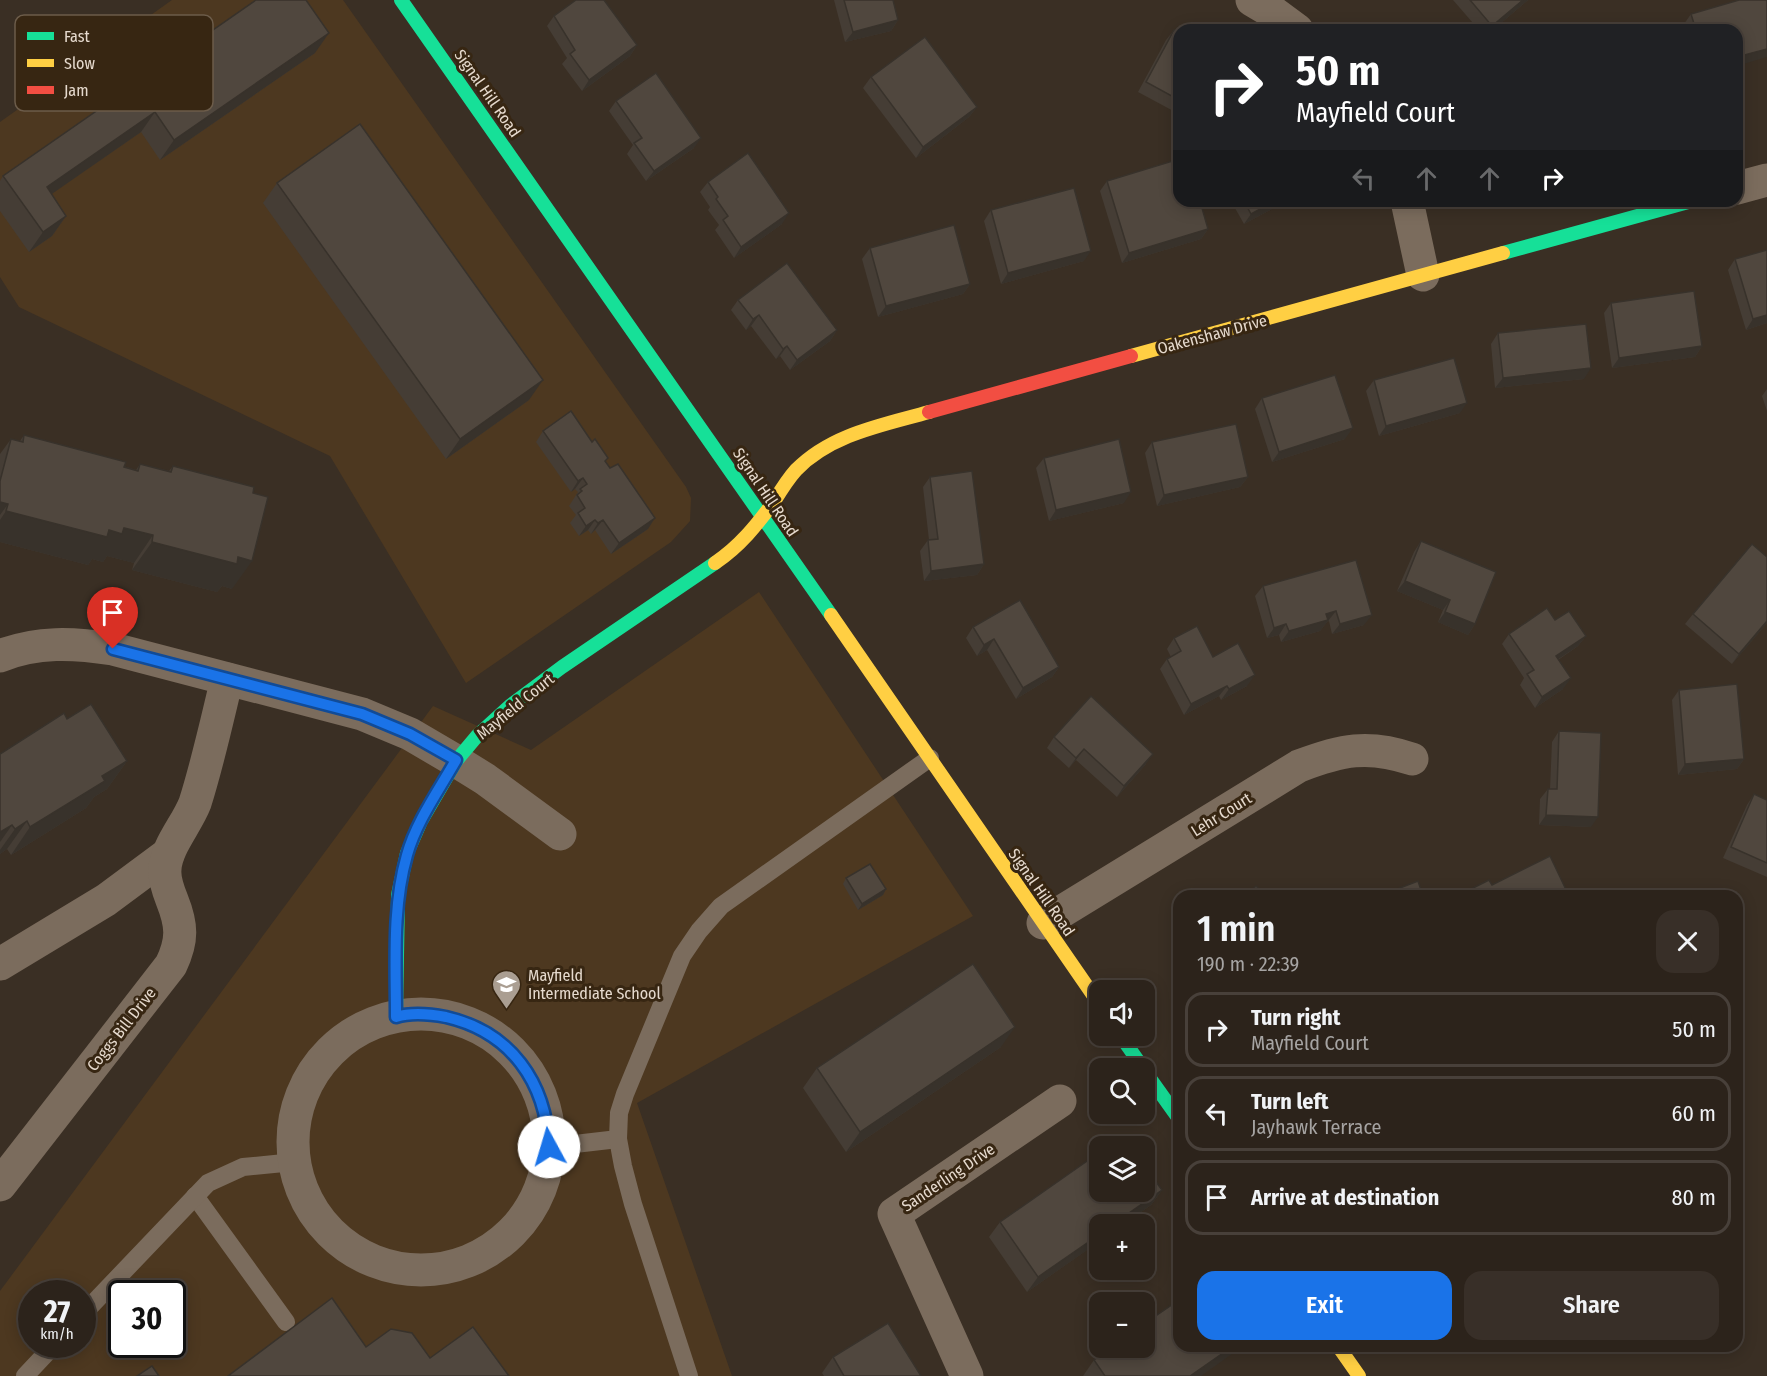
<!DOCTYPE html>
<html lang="en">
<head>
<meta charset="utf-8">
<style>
	body { margin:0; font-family:"Fira Sans Condensed",sans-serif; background:#382f28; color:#f1f3f6; height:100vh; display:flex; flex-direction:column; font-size:22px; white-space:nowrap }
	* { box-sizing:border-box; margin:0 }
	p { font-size:20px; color:#a6a4a3 }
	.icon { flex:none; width:33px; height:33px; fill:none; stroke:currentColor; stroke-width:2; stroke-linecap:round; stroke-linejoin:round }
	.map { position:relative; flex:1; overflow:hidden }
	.details { position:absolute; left:1173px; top:890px; width:570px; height:462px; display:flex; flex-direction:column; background:#2c231b; border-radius:18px; box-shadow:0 3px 15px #0003,0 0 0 2px #48403a }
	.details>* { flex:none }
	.guide { position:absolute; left:1173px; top:24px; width:570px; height:183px; border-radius:18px; box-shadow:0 3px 15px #0003,0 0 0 2px #48403a; background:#202124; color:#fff; overflow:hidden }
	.controls { position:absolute; left:1089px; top:980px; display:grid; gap:12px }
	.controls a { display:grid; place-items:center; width:66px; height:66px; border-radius:12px; background:#2c231b; box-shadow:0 3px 15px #0003,0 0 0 2px #48403a; font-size:30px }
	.speed { position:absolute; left:18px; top:1280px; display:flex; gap:12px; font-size:30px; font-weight:700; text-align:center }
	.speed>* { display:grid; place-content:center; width:78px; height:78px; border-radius:50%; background:#2c231b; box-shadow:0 3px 15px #0003,0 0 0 2px #48403a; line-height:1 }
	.speed small { font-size:15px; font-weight:400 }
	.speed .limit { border:3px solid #111; border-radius:9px; background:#fff; color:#111 }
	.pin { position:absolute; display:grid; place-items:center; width:51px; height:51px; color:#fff; margin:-62px -26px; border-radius:50% 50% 50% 0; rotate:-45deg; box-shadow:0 0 6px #0007 }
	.pin .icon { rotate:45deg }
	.me { position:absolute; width:66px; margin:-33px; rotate:354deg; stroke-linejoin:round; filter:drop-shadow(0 0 4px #0008) }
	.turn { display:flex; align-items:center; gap:21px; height:126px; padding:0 24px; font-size:27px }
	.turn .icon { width:78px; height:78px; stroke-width:2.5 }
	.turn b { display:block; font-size:42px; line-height:51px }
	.lanes { display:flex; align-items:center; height:57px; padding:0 24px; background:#0003; justify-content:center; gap:30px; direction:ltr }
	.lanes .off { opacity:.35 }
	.round { display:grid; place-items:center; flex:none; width:63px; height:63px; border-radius:18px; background:#382f28 }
	.head { display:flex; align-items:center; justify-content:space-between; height:102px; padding:0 24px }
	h1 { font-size:36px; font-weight:600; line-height:45px }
	.action { display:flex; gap:12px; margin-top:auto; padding:12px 24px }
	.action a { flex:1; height:69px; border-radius:18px; background:#1a73e8; color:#fff; font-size:24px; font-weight:600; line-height:69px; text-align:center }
	.action a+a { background:#382f28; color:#f1f3f6 }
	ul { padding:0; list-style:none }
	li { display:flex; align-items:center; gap:18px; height:75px; margin:0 12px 9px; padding:0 12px; border:3px solid #48403a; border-radius:18px }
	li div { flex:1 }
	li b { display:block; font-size:22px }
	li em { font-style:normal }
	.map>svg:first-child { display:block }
	.built { fill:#4d3820; fill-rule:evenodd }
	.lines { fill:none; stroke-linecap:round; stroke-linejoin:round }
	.lane { stroke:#7b6c5d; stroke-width:18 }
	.street { stroke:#7b6c5d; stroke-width:33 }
	.fast { stroke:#16e098; stroke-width:14 }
	.slow { stroke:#ffcf43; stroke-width:14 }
	.jam { stroke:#f24e42; stroke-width:14 }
	.wall { fill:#453d35 }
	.shaded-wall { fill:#38322b }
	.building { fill:#50473e; stroke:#38322b; stroke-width:1.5 }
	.route-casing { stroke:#114b97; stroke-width:15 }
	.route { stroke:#1a73e8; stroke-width:10 }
	.labels { text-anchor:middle; stroke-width:6; stroke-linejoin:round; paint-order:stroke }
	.street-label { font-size:16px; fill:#e6dace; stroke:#372612 }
	.poi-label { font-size:16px; fill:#e6dace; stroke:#372612; text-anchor:start }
	.key { fill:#372612; stroke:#6c5c4a; stroke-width:1.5 }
	.key-label { font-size:16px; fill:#e6dace }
</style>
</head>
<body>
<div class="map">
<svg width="1767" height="1376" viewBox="0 0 1767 1376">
	<rect width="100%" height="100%" fill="#3a2f24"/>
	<!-- built -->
	<g class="built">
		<polygon points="172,0 343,0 686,487 691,498 690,521 671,542 466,683 330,456 19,307 0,277 0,122"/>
		<path d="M759,592L973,916L637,1103L732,1376H0V1291L433,706L531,750ZM32,1293H82V1344H32ZM122,1293H172V1344H122Z"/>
	</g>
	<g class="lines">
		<!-- lane -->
		<g class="lane">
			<polyline points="549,1147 618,1139"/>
			<polyline points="195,1196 286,1322"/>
			<polyline points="82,1315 208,1183 243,1167 294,1162"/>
			<polyline points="25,1376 55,1344"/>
			<polyline points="689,1376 633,1204 623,1166 618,1139 619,1113 625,1094 682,956 699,931 721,906 930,758"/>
		</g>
		<!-- street -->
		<g class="street">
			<polyline points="1252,0 1274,13 1297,30"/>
			<polyline points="1737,188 1767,180"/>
			<polyline points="1407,201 1423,275"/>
			<path d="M0,656C37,641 74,643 113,649L362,714L410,734L456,761L485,779L560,834"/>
			<path d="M1043,923L1299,766C1341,750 1368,744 1412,759"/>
			<polyline points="0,964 106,900 168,854"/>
			<circle cx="421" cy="1142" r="128"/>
			<path d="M0,1185L171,965C183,940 182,925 172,900C168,890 164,879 165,869C166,847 187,824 195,803C208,762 217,720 227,679"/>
			<polyline points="967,1376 894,1214 1060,1101"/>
		</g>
		<!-- fast -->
		<g class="fast">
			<polyline points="401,0 831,615"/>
			<polyline points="1503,253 1692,201"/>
			<polyline points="396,1017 398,895 407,853 421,821 456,761 477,736 511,705 562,667 715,563"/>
			<polyline points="1120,1035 1143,1068"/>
			<polyline points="1144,1070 1179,1119"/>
		</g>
		<!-- slow -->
		<g class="slow">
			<polyline points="1131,356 1503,253"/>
			<path d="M715,563C740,546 757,525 775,500C781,490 788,479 796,470C831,434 883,425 929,412"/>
			<polyline points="831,615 1100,1005"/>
			<polyline points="1338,1346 1359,1376"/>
		</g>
		<!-- jam -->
		<polyline class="jam" points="929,412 1131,356"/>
	</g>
	<!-- wall -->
	<g class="wall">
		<polygon points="256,0 315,53 160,160 141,132 51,194 66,216 52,236 29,252 0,211 0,181 3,176"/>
		<polygon points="834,0 893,0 898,20 891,31 845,42"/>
		<polygon points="1453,0 1528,0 1493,30 1479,30"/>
		<polygon points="1691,14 1737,30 1686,30 1684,24"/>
		<polygon points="554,16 637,45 630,56 582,91 562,64 567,58 547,26"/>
		<polygon points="1174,30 1179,33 1179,114 1138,92 1166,40"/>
		<polygon points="871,77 977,107 969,117 916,158 863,88"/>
		<polygon points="616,101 694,148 646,181 627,154 633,145 609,111"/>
		<polygon points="1107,181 1208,229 1201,239 1122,263 1100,191"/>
		<polygon points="708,182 782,224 734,258 715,230 719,225 708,210 710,207 700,192"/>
		<polygon points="277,183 529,400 446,459 263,203"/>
		<polygon points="1231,201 1287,201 1244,224"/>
		<polygon points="991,210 1084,261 1001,284 984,221"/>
		<polygon points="870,248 970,284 963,294 878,317 862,259"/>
		<polygon points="1735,259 1767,323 1746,330 1728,270"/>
		<polygon points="738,300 837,330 830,341 790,370 780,356 776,359 751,326 746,330 731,310"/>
		<polygon points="1611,303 1702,346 1695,357 1612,368 1604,313"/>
		<polygon points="1498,333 1584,379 1495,388 1491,344"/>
		<polygon points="1374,380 1460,413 1379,436 1366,391"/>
		<polygon points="1767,389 1767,411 1762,396"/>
		<polygon points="1262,398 1345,439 1272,462 1255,409"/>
		<polygon points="543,431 606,462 648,529 611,554 595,530 591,534 588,530 579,536 570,523 576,515 569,506 578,492 575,489 571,492 536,442"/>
		<polygon points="24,435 136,470 140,464 169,471 173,466 232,589 222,586 217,592 132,570 134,563 107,556 103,562 92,559 88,565 0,542 0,454 11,439 20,441"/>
		<polygon points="1152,442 1248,477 1240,487 1157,506 1145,453"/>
		<polygon points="1044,458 1124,503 1049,521 1036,468"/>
		<polygon points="930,477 984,564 977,575 924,581 920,551 928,540 929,540 923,487"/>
		<polygon points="1421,541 1475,624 1468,635 1438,622 1443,610 1397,591 1414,552"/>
		<polygon points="1356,560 1364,625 1332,634 1329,621 1327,622 1320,631 1281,642 1279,635 1267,638 1255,596 1263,586"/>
		<polygon points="1693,614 1767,623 1732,664 1685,624"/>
		<polygon points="1555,620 1586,636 1578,646 1558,660 1563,689 1535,708 1520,685 1524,678 1502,644 1509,634"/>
		<polygon points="973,627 1059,667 1052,677 1016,699 987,650 977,656 966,638"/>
		<polygon points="1174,638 1213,657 1247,686 1221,700 1219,696 1184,715 1160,669 1167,659 1171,657 1167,649"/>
		<polygon points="1679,690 1744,759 1737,769 1678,775 1672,700"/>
		<polygon points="67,719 127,761 107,789 94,797 86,808 11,855 7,849 0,854 0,754"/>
		<polygon points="1559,731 1591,827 1539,825 1540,799 1548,789 1550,789 1552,742"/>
		<polygon points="1054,737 1146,764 1117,797 1076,760 1069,768 1047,748"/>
		<polygon points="1754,794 1767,800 1767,877 1723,858 1747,805"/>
		<polygon points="846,878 886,889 883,895 858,910 843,884"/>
		<polygon points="1001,1047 846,1152 803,1088 817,1068"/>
		<polygon points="1162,1190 1151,1205 1027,1292 989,1237 1000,1222"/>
		<polygon points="833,1357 921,1376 824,1376 822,1373"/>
		<polygon points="1094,1360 1201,1376 1083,1376"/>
	</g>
	<!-- shaded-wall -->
	<g class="shaded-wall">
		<polygon points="1523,0 1528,0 1493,30 1489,30 1492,26"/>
		<polygon points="898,20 891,31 845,42 853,32"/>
		<polygon points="329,33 315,53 160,160 174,140"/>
		<polygon points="637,45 630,56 582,91 589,80"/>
		<polygon points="1767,49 1767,57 1737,66 1737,57"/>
		<polygon points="977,107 969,117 916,158 923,147"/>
		<polygon points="155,112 141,132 33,207 47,187"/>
		<polygon points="701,138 694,148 646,181 654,171"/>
		<polygon points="1275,201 1287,201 1244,224 1251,214"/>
		<polygon points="789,213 782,224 734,258 741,247"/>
		<polygon points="66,216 52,236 29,252 43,232"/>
		<polygon points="1208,229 1201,239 1122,263 1129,253"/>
		<polygon points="1091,251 1084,261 1001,284 1008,273"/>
		<polygon points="970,284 963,294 878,317 886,306"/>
		<polygon points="759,315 751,326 746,330 753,319"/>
		<polygon points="1767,315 1767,323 1746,330 1753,319"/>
		<polygon points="837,330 830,341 790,370 797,360"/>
		<polygon points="787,346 780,356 776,359 783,349"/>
		<polygon points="1702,346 1695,357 1612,368 1619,358"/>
		<polygon points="1591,368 1584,379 1495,388 1503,378"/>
		<polygon points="543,380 529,400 446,459 460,439"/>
		<polygon points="1467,403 1460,413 1379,436 1386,426"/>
		<polygon points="1353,428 1345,439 1272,462 1279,452"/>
		<polygon points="1248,477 1240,487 1157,506 1164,495"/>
		<polygon points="583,478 575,489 571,492 578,481"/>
		<polygon points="1131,492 1124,503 1049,521 1056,510"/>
		<polygon points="0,502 8,504 0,515"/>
		<polygon points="6,511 109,530 124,528 153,535 134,563 107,556 103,562 92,559 88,565 0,542 0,520"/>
		<polygon points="655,518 648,529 611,554 619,543"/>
		<polygon points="595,520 588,530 579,536 586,526"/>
		<polygon points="603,520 595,530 591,534 598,523"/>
		<polygon points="152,542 238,557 252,561 232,589 222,586 217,592 132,570"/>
		<polygon points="984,564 977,575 924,581 931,571"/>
		<polygon points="1405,581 1450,600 1443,610 1397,591"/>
		<polygon points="1336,611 1320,631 1281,642 1289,631 1326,614"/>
		<polygon points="1445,612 1475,624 1468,635 1438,622"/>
		<polygon points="1372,615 1364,625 1332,634 1340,624"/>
		<polygon points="1767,621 1767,623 1732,664 1739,654"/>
		<polygon points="1286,624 1279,635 1267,638 1274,628"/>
		<polygon points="1586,636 1578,646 1548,666 1556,656"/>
		<polygon points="994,639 987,650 977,656 984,645"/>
		<polygon points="1059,667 1052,677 1016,699 1023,688"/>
		<polygon points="1255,675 1247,686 1221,700 1229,689"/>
		<polygon points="1571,678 1563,689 1535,708 1542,697"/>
		<polygon points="1227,686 1219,696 1184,715 1191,704"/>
		<polygon points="1084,749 1076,760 1069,768 1076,758"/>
		<polygon points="1153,754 1146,764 1117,797 1124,786"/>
		<polygon points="1744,759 1737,769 1678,775 1685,764"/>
		<polygon points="127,761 107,789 94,797 86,808 11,855 30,827 102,776"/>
		<polygon points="1546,815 1598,817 1591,827 1539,825"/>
		<polygon points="27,821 7,849 0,854 0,850 15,829"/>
		<polygon points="12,825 0,842 0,832"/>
		<polygon points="886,889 883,895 858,910 862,904"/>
		<polygon points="1015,1027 1001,1047 846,1152 860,1132"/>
		<polygon points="1162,1190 1151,1205 1124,1224 1113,1224"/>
		<polygon points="1100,1234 1100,1241 1027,1292 1038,1277"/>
		<polygon points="1233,1346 1243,1346 1201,1376 1190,1376"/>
	</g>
	<!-- building -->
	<g class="building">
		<polygon points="256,0 306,0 329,33 174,140 155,112 47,187 66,216 43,232 3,176"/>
		<polygon points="576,0 604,0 637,45 589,80 570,54 575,50 554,16"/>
		<polygon points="844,0 893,0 898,20 853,32"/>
		<polygon points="1470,0 1523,0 1492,26"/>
		<polygon points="1739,0 1767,0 1767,49 1737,57 1737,30 1696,30 1691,14"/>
		<polygon points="1174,30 1179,33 1179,100 1146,82"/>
		<polygon points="925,37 977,107 923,147 871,77"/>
		<polygon points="656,73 701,138 654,171 634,143 642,138 616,101"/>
		<polygon points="360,124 543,380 460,439 277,183"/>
		<polygon points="748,153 789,213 741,247 723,220 728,216 716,199 718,197 708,182"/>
		<polygon points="1179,159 1179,201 1200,201 1208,229 1129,253 1107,181"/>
		<polygon points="1074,188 1091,251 1008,273 991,210"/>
		<polygon points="1244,201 1275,201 1251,214"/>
		<polygon points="954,225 970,284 886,306 870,248"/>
		<polygon points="1767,250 1767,315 1753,319 1735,259"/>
		<polygon points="787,263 837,330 797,360 787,346 783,349 759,315 753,319 738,300"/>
		<polygon points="1694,291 1702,346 1619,358 1611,303"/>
		<polygon points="1586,324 1591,368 1503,378 1498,333"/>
		<polygon points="1454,358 1467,403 1386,426 1374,380"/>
		<polygon points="1335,375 1353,428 1279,452 1262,398"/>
		<polygon points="571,411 592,442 595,439 608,458 605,461 610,468 618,464 655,518 619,543 603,520 598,523 595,520 586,526 578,513 585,508 577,495 582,491 580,489 587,484 583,478 578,481 543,431"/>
		<polygon points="1236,424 1248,477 1164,495 1152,442"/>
		<polygon points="24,435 126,462 124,467 138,471 140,464 171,472 173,466 254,487 253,493 268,497 252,561 238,557 237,564 152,542 153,535 124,528 122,534 109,530 107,537 6,511 8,504 0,502 0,481 11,439 23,442"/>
		<polygon points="1119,439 1131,492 1056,510 1044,458"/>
		<polygon points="972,471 984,564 931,571 928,540 938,539 930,477"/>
		<polygon points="1421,541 1496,572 1475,624 1445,612 1450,600 1405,581"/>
		<polygon points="1752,544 1767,557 1767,621 1739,654 1693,614"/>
		<polygon points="1356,560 1372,615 1340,624 1336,611 1326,614 1328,620 1289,631 1286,624 1274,628 1263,586"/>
		<polygon points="1020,600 1059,667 1023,688 994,639 984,645 973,627"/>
		<polygon points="1547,608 1555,620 1569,611 1586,636 1556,656 1571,678 1542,697 1527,674 1534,670 1509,634"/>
		<polygon points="1197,626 1213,657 1238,643 1255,675 1229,689 1227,686 1191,704 1167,659 1181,651 1174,638"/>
		<polygon points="1737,684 1744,759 1685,764 1679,690"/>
		<polygon points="1091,696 1153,754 1124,786 1084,749 1076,758 1054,737"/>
		<polygon points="91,704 127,761 102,776 105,781 30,827 27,821 15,829 12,825 0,832 0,754 64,713 67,719"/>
		<polygon points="1559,731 1601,733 1598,817 1546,815 1548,789 1557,789"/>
		<polygon points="1754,794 1767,800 1767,863 1731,847"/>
		<polygon points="1550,856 1569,896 1464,896 1463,893 1489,880 1492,885"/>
		<polygon points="870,864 886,889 862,904 846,878"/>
		<polygon points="1418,881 1423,896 1379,896"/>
		<polygon points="1256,886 1266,896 1246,896"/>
		<polygon points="1375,890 1377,896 1361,896"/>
		<polygon points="973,964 1015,1027 860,1132 817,1068"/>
		<polygon points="1123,1135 1131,1146 1108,1146"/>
		<polygon points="1100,1152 1100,1191 1144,1191 1144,1165 1162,1190 1113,1224 1100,1224 1100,1234 1038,1277 1000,1222"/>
		<polygon points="332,1298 366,1347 391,1329 412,1333 430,1358 473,1327 509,1376 228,1376"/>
		<polygon points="1179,1300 1179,1346 1233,1346 1190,1376 1105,1376 1094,1360 1113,1347 1144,1347 1144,1324"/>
		<polygon points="888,1323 921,1376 844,1376 833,1357"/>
		<polygon points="152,1366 159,1376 137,1376"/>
	</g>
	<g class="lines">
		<defs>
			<path id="route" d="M113,649L362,714L410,734L456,760C439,790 416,822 407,855C392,907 396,963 396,1017C412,1012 430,1014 446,1017C511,1032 546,1082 549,1147"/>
		</defs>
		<!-- route casing -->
		<use href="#route" class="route-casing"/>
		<!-- route -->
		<use href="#route" class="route"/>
	</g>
	<!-- icons -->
	<defs>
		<symbol id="school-pin" viewBox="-11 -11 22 30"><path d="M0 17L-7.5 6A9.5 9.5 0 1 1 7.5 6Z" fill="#aa9e92" stroke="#372612"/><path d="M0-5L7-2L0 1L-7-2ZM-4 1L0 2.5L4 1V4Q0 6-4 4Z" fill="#fff"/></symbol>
	</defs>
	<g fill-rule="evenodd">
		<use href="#school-pin" x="490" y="968" width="33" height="45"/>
	</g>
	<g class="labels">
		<!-- street labels -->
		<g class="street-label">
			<text transform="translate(488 93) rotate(55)" y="6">Signal Hill Road</text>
			<text transform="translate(1212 334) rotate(-15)" y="6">Oakenshaw Drive</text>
			<text transform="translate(766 492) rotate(56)" y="6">Signal Hill Road</text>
			<text transform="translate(515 706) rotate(-39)" y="6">Mayfield Court</text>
			<text transform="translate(1221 814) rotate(-32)" y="6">Lehr Court</text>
			<text transform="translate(1042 892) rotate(55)" y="6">Signal Hill Road</text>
			<text transform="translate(121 1029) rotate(-52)" y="6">Coggs Bill Drive</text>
			<text transform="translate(948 1177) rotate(-34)" y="6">Sanderling Drive</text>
		</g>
		<!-- poi labels -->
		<g class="poi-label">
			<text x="528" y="981">Mayfield<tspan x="528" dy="18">Intermediate School</tspan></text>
		</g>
	</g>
	<!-- legend -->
	<rect x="15" y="15" width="198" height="96" rx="9" class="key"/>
	<rect x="27" y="32" width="27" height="8" fill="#16e098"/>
	<rect x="27" y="59" width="27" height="8" fill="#ffcf43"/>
	<rect x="27" y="86" width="27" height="8" fill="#f24e42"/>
	<g class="key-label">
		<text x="64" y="42">Fast</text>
		<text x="64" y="69">Slow</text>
		<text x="64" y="96">Jam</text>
	</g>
</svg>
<div class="controls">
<a><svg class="icon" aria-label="sound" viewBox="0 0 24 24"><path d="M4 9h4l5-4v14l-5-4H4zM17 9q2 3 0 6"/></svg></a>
<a><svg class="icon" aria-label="search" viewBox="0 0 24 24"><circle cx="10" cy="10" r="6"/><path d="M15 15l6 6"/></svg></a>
<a><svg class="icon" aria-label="layers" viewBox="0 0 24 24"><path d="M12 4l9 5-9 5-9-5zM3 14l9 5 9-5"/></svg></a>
<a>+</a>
<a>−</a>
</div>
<div class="speed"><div>27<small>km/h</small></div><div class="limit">30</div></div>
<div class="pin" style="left:113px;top:649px;background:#d93025"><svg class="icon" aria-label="arrive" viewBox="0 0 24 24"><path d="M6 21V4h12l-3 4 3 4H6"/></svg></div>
<svg class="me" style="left:549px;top:1147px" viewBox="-20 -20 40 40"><circle r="19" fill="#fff"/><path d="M0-13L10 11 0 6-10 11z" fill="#1a73e8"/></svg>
<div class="guide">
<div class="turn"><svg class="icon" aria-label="right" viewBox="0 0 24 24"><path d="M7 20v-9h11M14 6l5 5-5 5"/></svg><div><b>50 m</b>Mayfield Court</div></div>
<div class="lanes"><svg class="icon off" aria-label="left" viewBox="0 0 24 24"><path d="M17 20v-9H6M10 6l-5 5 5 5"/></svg><svg class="icon off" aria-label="ahead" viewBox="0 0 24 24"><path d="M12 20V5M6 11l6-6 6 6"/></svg><svg class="icon off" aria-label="ahead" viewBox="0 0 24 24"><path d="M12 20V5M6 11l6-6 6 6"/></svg><svg class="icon" aria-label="right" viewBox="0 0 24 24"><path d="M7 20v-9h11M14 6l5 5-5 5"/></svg></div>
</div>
<section class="details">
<div class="head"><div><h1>1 min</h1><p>190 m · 22:39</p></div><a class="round"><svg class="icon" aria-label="close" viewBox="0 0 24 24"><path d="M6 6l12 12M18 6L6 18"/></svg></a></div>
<ul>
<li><svg class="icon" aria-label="right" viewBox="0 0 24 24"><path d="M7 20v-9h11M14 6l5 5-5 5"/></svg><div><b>Turn right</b><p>Mayfield Court</p></div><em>50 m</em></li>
<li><svg class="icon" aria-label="left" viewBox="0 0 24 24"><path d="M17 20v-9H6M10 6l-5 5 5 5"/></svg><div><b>Turn left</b><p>Jayhawk Terrace</p></div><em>60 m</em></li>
<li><svg class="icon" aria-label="arrive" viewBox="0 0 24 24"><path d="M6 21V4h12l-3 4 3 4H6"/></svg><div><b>Arrive at destination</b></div><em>80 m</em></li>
</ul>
<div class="action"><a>Exit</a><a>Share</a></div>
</section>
</div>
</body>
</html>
